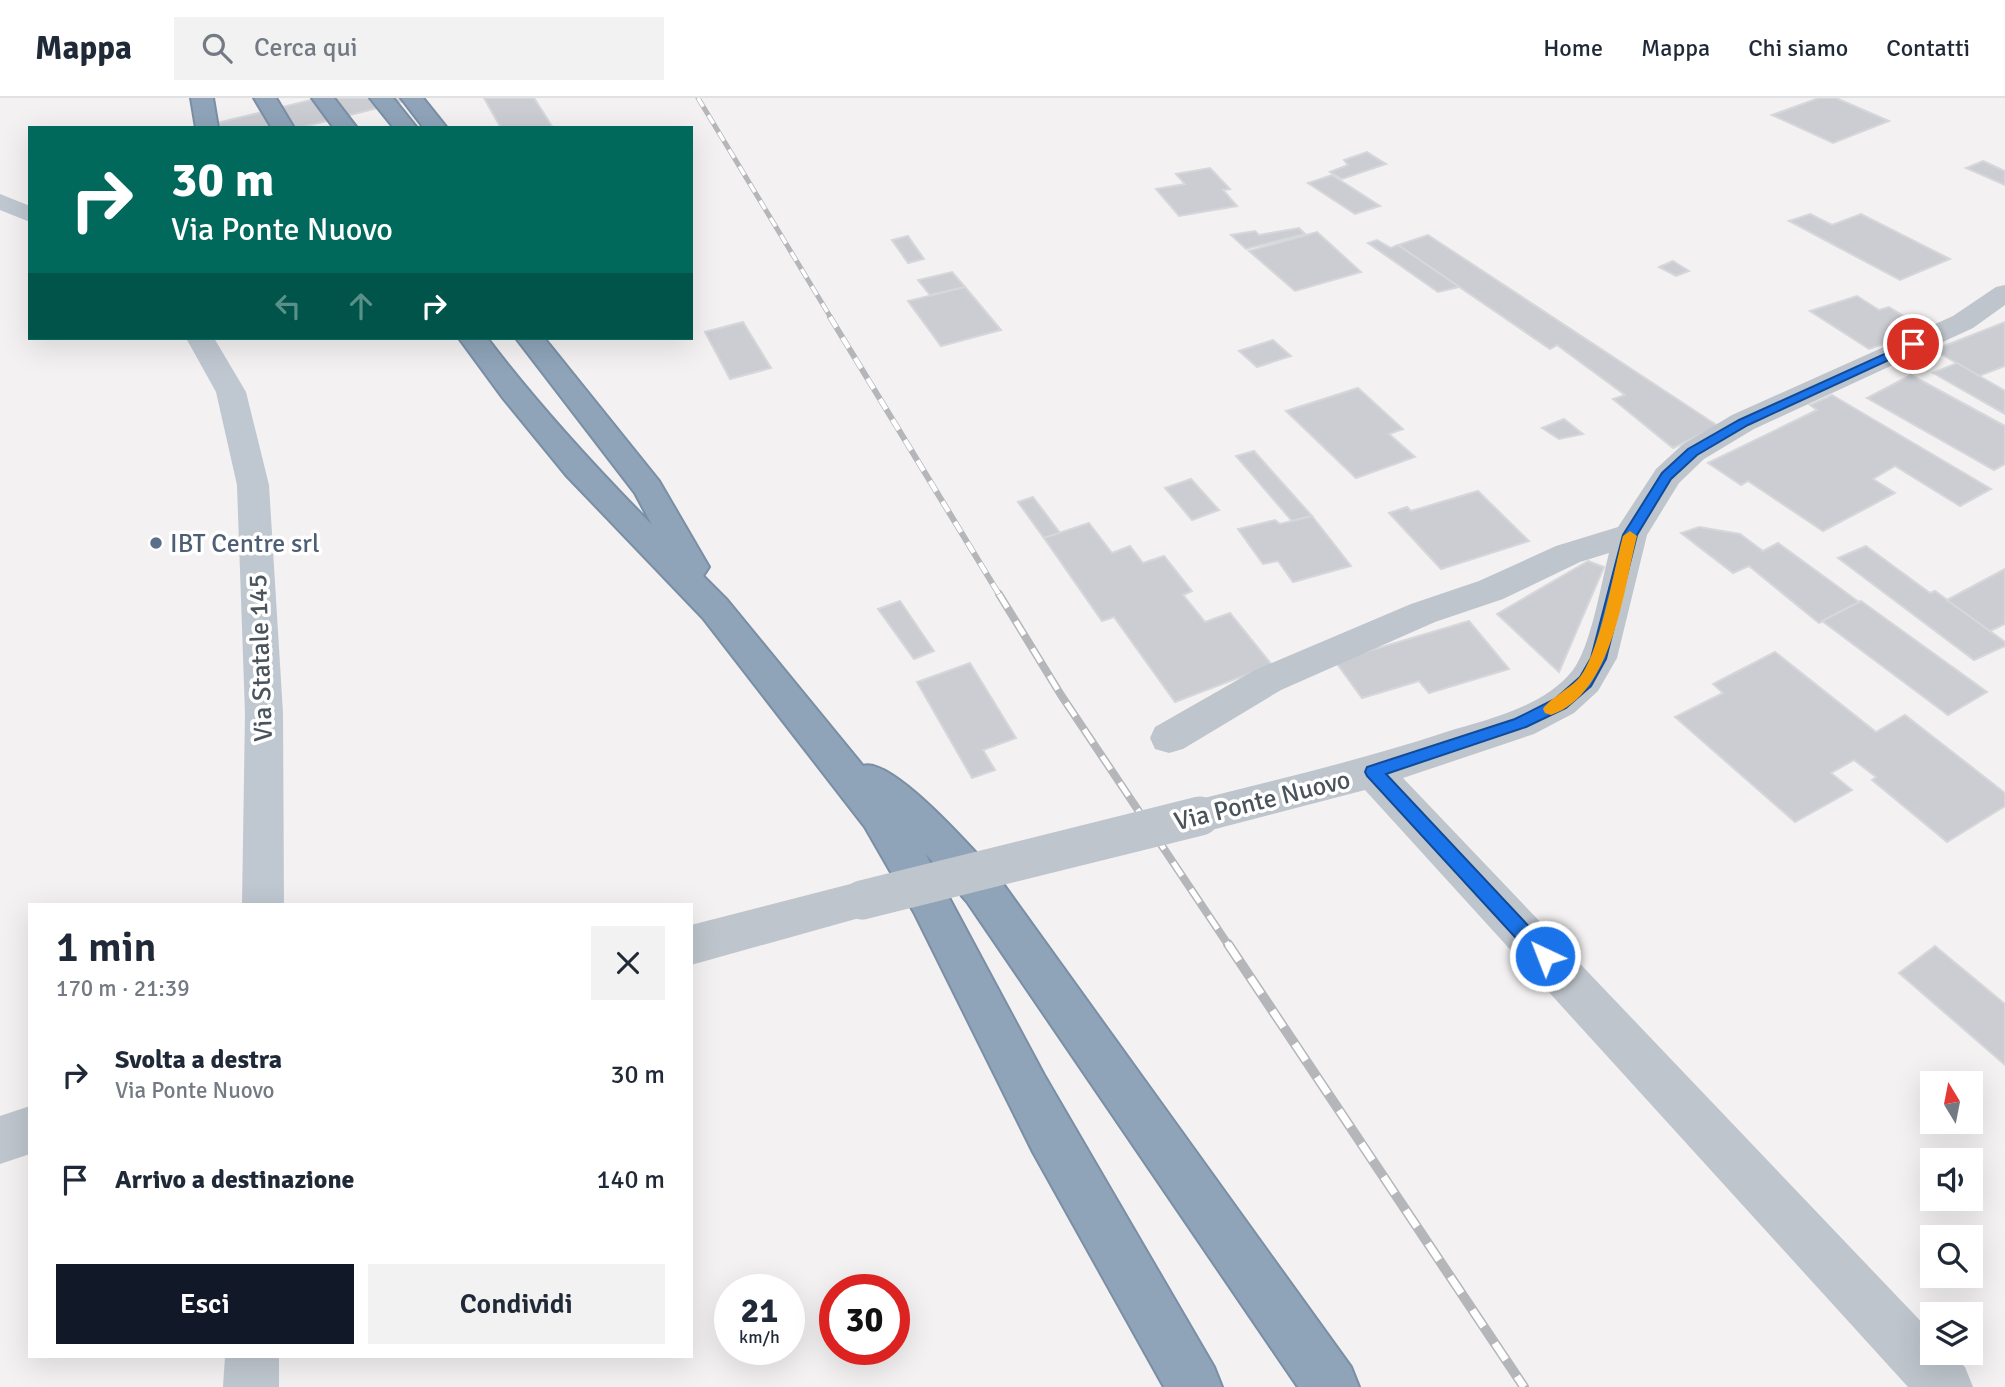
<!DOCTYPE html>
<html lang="it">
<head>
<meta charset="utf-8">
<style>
	body { margin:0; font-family:Signika,sans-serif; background:#f2f2f3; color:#1f2937; height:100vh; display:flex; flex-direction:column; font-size:26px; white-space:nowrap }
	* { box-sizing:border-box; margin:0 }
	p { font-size:23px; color:#747a83 }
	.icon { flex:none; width:38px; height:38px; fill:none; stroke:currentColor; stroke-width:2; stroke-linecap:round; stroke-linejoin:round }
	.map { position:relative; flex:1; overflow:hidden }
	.sheet { position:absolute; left:28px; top:805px; width:665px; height:455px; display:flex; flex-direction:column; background:#fff; border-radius:0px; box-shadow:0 7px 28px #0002 }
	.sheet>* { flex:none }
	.top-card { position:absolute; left:28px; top:28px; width:665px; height:214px; border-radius:0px; box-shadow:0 7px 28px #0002; background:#00695c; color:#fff; overflow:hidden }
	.needle { width:46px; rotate:350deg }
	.fabs { position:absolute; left:1920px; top:973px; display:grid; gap:14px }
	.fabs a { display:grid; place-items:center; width:63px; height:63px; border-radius:0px; background:#fff; box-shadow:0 7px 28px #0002; font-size:35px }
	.speed { position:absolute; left:714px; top:1176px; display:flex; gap:14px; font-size:35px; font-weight:700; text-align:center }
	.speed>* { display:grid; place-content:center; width:91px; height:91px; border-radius:50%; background:#fff; box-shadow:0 7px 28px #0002; line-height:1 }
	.speed small { font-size:18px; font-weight:400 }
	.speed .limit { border:10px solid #d22; background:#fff; color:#111 }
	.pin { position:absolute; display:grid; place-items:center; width:60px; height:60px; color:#fff; margin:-30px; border:4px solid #fff; border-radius:50%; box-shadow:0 2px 7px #0007 }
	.me { position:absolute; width:77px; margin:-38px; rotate:317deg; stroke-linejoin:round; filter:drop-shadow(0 0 5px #0008) }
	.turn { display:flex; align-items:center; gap:24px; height:147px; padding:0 28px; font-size:32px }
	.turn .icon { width:91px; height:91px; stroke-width:2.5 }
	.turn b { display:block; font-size:49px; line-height:60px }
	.lanes { display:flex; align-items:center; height:66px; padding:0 28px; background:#0003; justify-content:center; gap:35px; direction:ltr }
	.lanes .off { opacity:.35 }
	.round { display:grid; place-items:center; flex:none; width:74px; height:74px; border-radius:0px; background:#f2f2f3 }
	.headline { display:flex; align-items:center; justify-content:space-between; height:119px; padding:0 28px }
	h1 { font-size:42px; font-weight:600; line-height:52px }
	.action { display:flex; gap:14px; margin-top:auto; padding:14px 28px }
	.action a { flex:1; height:80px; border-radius:0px; background:#111827; color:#fff; font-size:28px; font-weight:600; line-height:80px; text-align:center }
	.action a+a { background:#f2f2f3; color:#1f2937 }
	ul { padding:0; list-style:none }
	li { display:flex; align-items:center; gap:21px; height:105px; padding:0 28px }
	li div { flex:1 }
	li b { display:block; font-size:26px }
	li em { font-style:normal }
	header { display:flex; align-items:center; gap:42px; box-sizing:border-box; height:98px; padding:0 35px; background:#fff; border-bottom:2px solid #e0e1e3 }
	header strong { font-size:33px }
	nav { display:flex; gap:38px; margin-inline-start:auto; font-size:24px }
	.search { width:490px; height:63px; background:#f2f2f3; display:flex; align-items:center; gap:18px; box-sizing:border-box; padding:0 24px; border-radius:0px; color:#747a83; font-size:26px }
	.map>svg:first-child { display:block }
	.building { fill:#cbcdd3; stroke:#d6d7db; stroke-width:2 }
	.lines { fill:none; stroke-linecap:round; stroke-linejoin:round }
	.highway-casing { stroke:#7a8fa5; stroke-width:4 }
	.street { fill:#bec5cc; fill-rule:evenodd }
	.secondary { fill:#bfc7d0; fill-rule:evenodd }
	.highway { fill:#8fa4b9; fill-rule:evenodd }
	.rail-far3-casing { stroke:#b4b6ba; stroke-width:5 }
	.rail-far2-casing { stroke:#b4b6ba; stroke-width:6 }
	.rail-far1-casing { stroke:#b4b6ba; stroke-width:8 }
	.rail-casing { stroke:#b4b6ba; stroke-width:10 }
	.rail-far3 { stroke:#fff; stroke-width:3.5; stroke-dasharray:10; stroke-linecap:butt }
	.rail-far2 { stroke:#fff; stroke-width:4.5; stroke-dasharray:12; stroke-linecap:butt }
	.rail-far1 { stroke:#fff; stroke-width:5; stroke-dasharray:16; stroke-linecap:butt }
	.rail { stroke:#fff; stroke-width:7; stroke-dasharray:20; stroke-linecap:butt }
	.street-bridge { stroke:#bec5cc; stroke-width:39 }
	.route { fill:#1a73e8; stroke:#114b97; stroke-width:2 }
	.slow { fill:#f59e0b }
	.service-dot { fill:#5c6f8a; stroke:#fff; stroke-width:2.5 }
	.labels { text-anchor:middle; stroke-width:7; stroke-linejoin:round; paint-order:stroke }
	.service-label { font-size:26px; fill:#4e5e75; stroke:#fff; text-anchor:start }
	.street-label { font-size:26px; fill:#4b545c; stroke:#fff }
</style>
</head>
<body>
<header>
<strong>Mappa</strong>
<div class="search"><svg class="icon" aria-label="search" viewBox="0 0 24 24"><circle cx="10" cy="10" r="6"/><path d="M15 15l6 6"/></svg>Cerca qui</div>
<nav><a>Home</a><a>Mappa</a><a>Chi siamo</a><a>Contatti</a></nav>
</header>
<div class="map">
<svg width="2005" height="1289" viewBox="0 0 2005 1289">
	<rect width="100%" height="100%" fill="#f3f1f1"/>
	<!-- building -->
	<g class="building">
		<polygon points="319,0 417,0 299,30 219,30 217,25"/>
		<polygon points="484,0 534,0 553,30 501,30"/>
		<polygon points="1819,0 1836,0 1889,23 1833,45 1772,17"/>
		<polygon points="1367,54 1386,66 1342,81 1330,74 1348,67 1344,62"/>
		<polygon points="1983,63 2005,73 2005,87 1966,70"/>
		<polygon points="1210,70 1230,91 1223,92 1237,108 1179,118 1156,91 1185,86 1176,76"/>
		<polygon points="1332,77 1380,108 1355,116 1308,85"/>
		<polygon points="1810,116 1832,127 1861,116 1950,161 1900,182 1789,123"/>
		<polygon points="1299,130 1305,136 1246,151 1231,137 1255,133 1259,137"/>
		<polygon points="1317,134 1361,174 1295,193 1249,153"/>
		<polygon points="1428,137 1718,328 1673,350 1613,301 1625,297 1557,247 1550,251 1398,147"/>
		<polygon points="908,138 924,161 908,165 892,142"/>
		<polygon points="1377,142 1391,150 1398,147 1459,189 1438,194 1368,145"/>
		<polygon points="1673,163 1689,173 1676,178 1659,169"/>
		<polygon points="952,174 965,189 930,197 918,182"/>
		<polygon points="965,189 1001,232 941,248 908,203"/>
		<polygon points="1857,198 1879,212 1889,209 1926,232 1869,251 1810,213"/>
		<polygon points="743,224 771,270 730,281 705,234"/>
		<polygon points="2005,224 2005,268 1979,278 1934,252"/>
		<polygon points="1273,242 1291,258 1257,269 1239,253"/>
		<polygon points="1957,265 2005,293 2005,316 1933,275"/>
		<polygon points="1911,277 2005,328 2005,366 1994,372 1867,300"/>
		<polygon points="1358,290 1403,331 1389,336 1415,359 1356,380 1286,313"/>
		<polygon points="1832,297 1991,391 1960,408 1895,368 1873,381 1895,395 1823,433 1748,383 1741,387 1708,365 1817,312 1810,307"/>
		<polygon points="1564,321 1583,336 1559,341 1542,330"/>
		<polygon points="1254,353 1312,418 1292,423 1236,358"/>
		<polygon points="1191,381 1219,412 1192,422 1165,390"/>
		<polygon points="1478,393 1529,443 1441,471 1389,415 1407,409 1411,413"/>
		<polygon points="1033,399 1060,435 1044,440 1018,404"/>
		<polygon points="1312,418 1351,468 1293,484 1278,463 1263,466 1238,431 1275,422 1280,426"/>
		<polygon points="1089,425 1112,455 1130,448 1143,465 1164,458 1192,493 1183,497 1205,524 1230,515 1272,567 1175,604 1114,519 1102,523 1044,440"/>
		<polygon points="1699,429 1740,436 1763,453 1778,445 1859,504 1819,525 1749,468 1733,475 1681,435"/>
		<polygon points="1866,448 1930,495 1935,493 2005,544 2005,548 1974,562 1838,460"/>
		<polygon points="1588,463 1604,469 1559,574 1497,516"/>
		<polygon points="2005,471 2005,526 1990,533 1947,502"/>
		<polygon points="900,503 934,553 914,561 878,511"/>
		<polygon points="1861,503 1987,594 1948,617 1822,523"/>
		<polygon points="1469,523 1509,571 1429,595 1419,583 1362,600 1335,563"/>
		<polygon points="1775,554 1876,634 1905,617 2005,695 2005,708 1947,744 1872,682 1876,679 1854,662 1831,675 1852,692 1795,724 1675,619 1723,595 1713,586"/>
		<polygon points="970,565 1016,640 983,652 995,672 972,680 917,584"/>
		<polygon points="1935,848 2005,906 2005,967 1899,875"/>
	</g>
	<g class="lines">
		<defs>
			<g id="highway">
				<polygon points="191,0 213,0 218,30 196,30"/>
				<polygon points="254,0 276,0 294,30 272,30"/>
				<polygon points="312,0 334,0 357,30 334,30"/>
				<polygon points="370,0 393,0 417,30 394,30"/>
				<polygon points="401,0 423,0 447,30 424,30"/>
				<path d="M459,240H487C538,307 593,367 652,427L635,395L516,240H544L659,383L709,469L703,478L727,502L863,668C892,658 977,756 998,779L1351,1269L1359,1289H1298L968,805L925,755L1044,977L1214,1269L1222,1289H1164L1033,1054L915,816L865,729L703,520L566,377L503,300Z"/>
			</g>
		</defs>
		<!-- highway casing -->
		<use href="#highway" class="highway-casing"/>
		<!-- street -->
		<g class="street">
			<path d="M2005,187V207L1973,230L1754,331L1704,361L1679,385L1647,437L1617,560L1598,593L1574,615L1534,636L1403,680L1932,1235V1255H1951L1965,1269L1973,1289H1908L1365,692L1200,735L1186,730L1180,718L1186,706L1200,701C1283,680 1365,661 1446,634C1489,621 1544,609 1573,572C1591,548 1601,486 1609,455L1580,464L1503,501L1435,524L1281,592L1183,651L1169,655L1155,651L1150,640L1155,629L1255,572L1411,506L1479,483L1556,448L1618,429L1656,371L1682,347L1732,317L1953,218L1996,189Z"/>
			<polygon points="862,783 877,789 883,802 877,815 691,867 691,827"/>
			<polygon points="30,1008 30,1056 0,1066 0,1018"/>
		</g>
		<!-- secondary -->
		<g class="secondary">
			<polygon points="0,96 30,108 30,124 0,112"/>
			<polygon points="186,240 214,240 246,294 269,387 283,615 284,807 242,807 245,615 237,387 216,294"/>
			<polygon points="225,1258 279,1258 279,1289 223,1289"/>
		</g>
		<!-- highway -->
		<use href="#highway" class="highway"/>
		<defs>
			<polyline id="rail-far3" points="698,0 831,220"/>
			<polyline id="rail-far2" points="830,219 1000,498"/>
			<polyline id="rail-far1" points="999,496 1061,597 1229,848"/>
			<polyline id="rail" points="1228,846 1524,1289"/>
		</defs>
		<!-- rail-far3 casing -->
		<use href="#rail-far3" class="rail-far3-casing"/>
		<!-- rail-far2 casing -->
		<use href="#rail-far2" class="rail-far2-casing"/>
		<!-- rail-far1 casing -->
		<use href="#rail-far1" class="rail-far1-casing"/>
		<!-- rail casing -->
		<use href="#rail" class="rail-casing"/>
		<!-- rail-far3 -->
		<use href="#rail-far3" class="rail-far3"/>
		<!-- rail-far2 -->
		<use href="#rail-far2" class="rail-far2"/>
		<!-- rail-far1 -->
		<use href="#rail-far1" class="rail-far1"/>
		<!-- rail -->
		<use href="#rail" class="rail"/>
		<!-- street-bridge -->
		<polyline class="street-bridge" points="862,802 1200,718"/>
	</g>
	<!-- route -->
	<polygon class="route" points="1913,243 1919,246 1917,249 1748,327 1697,357 1671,381 1637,437 1606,561 1591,588 1566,610 1526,629 1386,676 1551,852 1554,858 1551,864 1545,867 1538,864 1367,678 1365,674 1367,669 1515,621 1555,601 1580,579 1591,560 1623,437 1662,375 1688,351 1739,322"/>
	<!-- slow -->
	<path class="slow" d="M1630,433L1637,438C1623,493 1613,596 1551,617L1545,615L1543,611C1549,601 1571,590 1580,579C1600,554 1614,471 1623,438Z"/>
	<!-- markers -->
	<circle class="service-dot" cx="156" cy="445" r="7"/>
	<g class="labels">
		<!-- service labels -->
		<g class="service-label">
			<text x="170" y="454">IBT Centre srl</text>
		</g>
		<!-- street labels -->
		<g class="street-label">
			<text transform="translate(260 560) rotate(-92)" y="9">Via Statale 145</text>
			<text transform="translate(1262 702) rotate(-14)" y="9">Via Ponte Nuovo</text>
		</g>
	</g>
</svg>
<div class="fabs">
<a><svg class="needle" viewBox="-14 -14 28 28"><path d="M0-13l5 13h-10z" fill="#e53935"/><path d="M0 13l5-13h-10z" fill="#747a83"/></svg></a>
<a><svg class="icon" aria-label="sound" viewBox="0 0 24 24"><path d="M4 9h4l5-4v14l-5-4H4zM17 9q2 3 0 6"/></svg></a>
<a><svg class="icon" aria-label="search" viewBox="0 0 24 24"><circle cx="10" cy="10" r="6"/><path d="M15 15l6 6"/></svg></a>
<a><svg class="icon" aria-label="layers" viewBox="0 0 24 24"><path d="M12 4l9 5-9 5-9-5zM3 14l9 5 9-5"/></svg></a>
</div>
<div class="speed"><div>21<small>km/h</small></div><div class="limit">30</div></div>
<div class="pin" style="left:1913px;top:246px;background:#d93025"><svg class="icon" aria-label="arrive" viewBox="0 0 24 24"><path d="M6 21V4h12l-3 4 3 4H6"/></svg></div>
<svg class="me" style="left:1545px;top:858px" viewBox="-20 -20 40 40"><circle r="17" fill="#1a73e8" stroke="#fff" stroke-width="3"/><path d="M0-11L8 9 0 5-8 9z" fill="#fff"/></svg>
<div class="top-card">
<div class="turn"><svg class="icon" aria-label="right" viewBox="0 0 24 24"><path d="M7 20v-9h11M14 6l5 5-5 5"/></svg><div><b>30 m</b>Via Ponte Nuovo</div></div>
<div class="lanes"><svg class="icon off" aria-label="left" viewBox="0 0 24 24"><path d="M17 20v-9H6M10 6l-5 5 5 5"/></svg><svg class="icon off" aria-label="ahead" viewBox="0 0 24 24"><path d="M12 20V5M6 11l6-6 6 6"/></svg><svg class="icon" aria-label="right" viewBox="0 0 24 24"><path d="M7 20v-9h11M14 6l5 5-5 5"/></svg></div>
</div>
<section class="sheet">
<div class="headline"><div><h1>1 min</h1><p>170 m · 21:39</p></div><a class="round"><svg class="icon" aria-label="close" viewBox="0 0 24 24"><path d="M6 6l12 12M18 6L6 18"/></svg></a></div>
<ul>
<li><svg class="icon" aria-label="right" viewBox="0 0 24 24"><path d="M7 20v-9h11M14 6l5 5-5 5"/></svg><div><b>Svolta a destra</b><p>Via Ponte Nuovo</p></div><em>30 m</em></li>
<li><svg class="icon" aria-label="arrive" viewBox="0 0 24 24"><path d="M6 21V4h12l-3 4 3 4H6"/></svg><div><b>Arrivo a destinazione</b></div><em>140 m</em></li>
</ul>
<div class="action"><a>Esci</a><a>Condividi</a></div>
</section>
</div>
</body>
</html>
